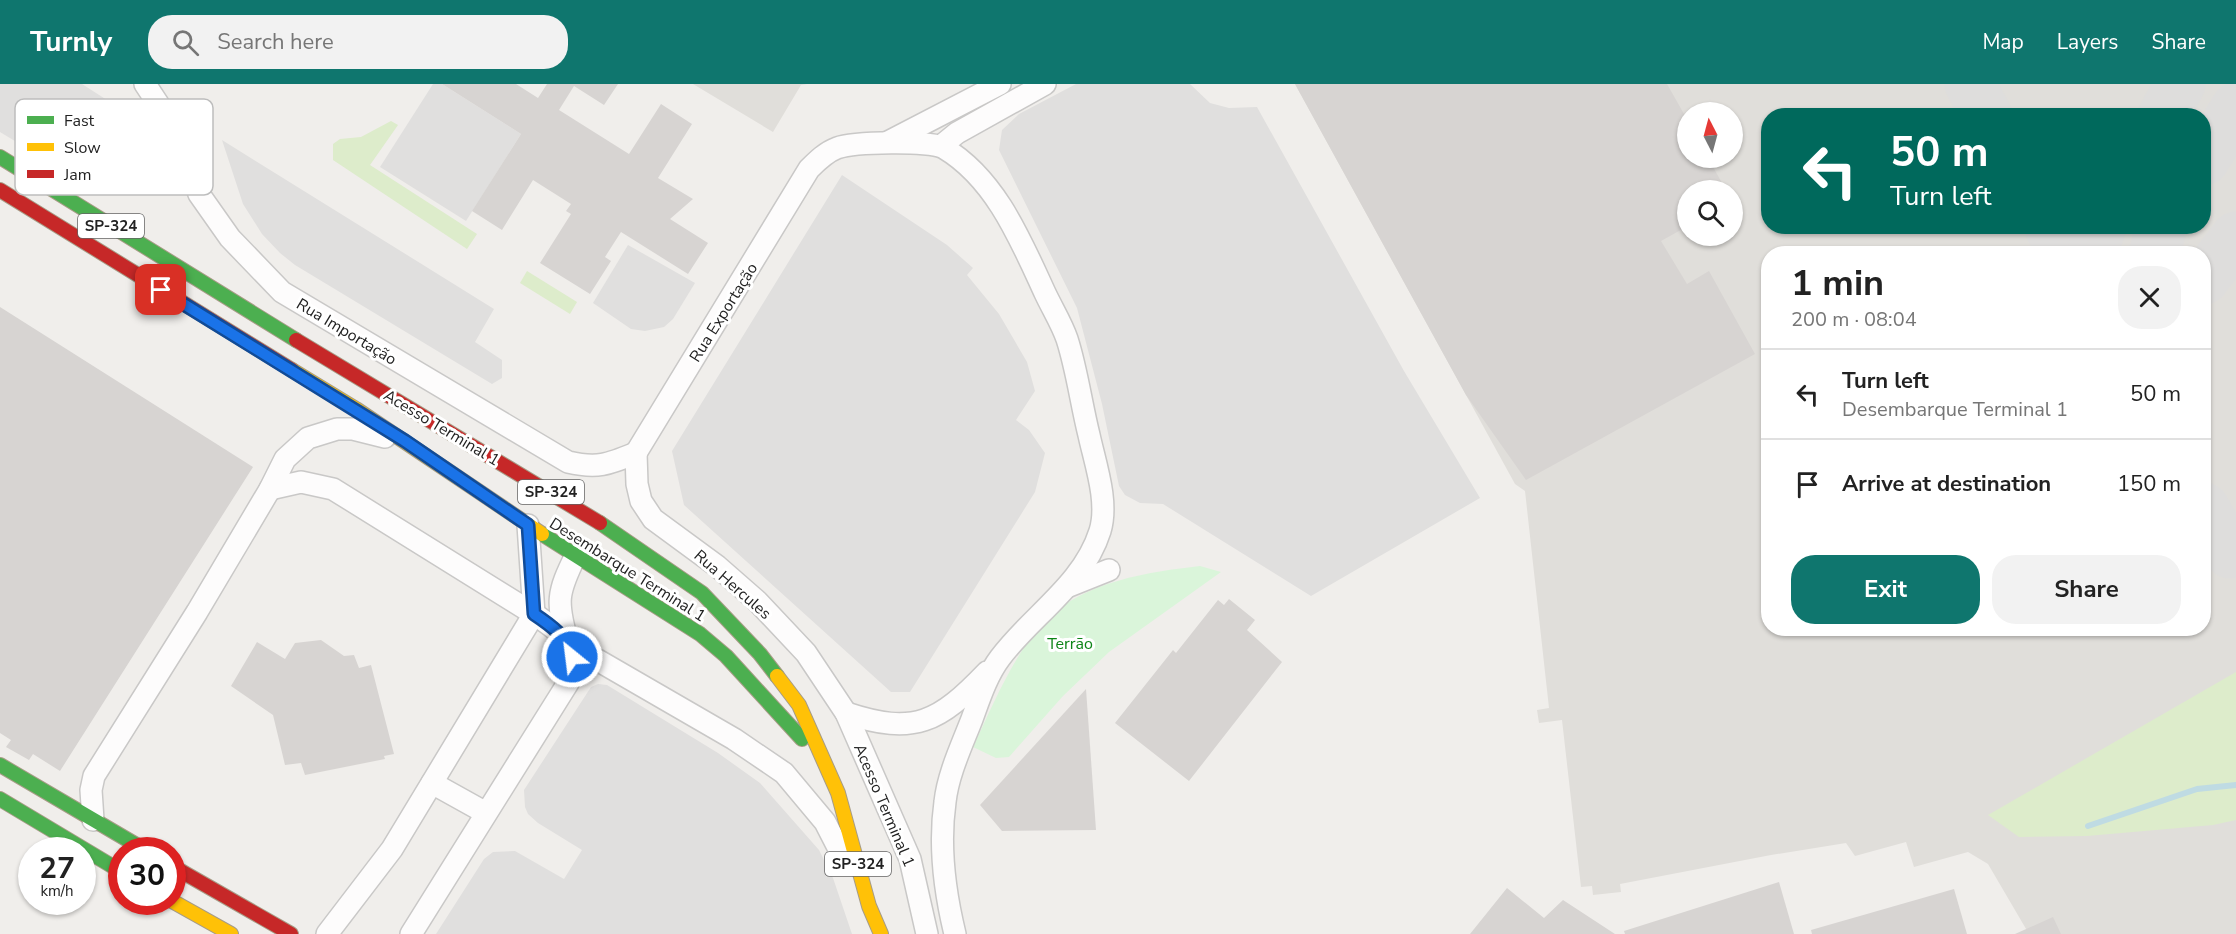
<!DOCTYPE html>
<html lang="en">
<head>
<meta charset="utf-8">
<style>
	body { margin:0; font-family:"Nunito Sans",sans-serif; background:#f2f2f2; color:#222; height:100vh; display:flex; flex-direction:column; font-size:22px; white-space:nowrap }
	* { box-sizing:border-box; margin:0 }
	p { font-size:20px; color:#767676 }
	.icon { flex:none; width:33px; height:33px; fill:none; stroke:currentColor; stroke-width:2; stroke-linecap:round; stroke-linejoin:round }
	.map { position:relative; flex:1; overflow:hidden }
	.sheet { position:absolute; left:1761px; top:162px; width:450px; height:390px; display:flex; flex-direction:column; background:#fff; border-radius:24px; box-shadow:0 2px 4px #0004 }
	.sheet>* { flex:none }
	.guide { position:absolute; left:1761px; top:24px; width:450px; height:126px; border-radius:24px; box-shadow:0 2px 4px #0004; background:#00695c; color:#fff; overflow:hidden }
	.needle { width:39px; rotate:354deg }
	.tools { position:absolute; left:1677px; top:18px; display:grid; gap:12px }
	.tools a { display:grid; place-items:center; width:66px; height:66px; border-radius:50%; background:#fff; box-shadow:0 2px 4px #0004; font-size:30px }
	.speed { position:absolute; left:18px; top:753px; display:flex; gap:12px; font-size:30px; font-weight:700; text-align:center }
	.speed>* { display:grid; place-content:center; width:78px; height:78px; border-radius:50%; background:#fff; box-shadow:0 2px 4px #0004; line-height:1 }
	.speed small { font-size:15px; font-weight:400 }
	.speed .limit { border:9px solid #d22; background:#fff; color:#111 }
	.pin { position:absolute; display:grid; place-items:center; width:51px; height:51px; color:#fff; margin:-26px; border-radius:12px; box-shadow:0 3px 9px #0006 }
	.me { position:absolute; width:66px; margin:-33px; rotate:331deg; stroke-linejoin:round; filter:drop-shadow(0 0 4px #0008) }
	.turn { display:flex; align-items:center; gap:21px; height:126px; padding:0 30px; font-size:27px }
	.turn .icon { width:78px; height:78px; stroke-width:2.5 }
	.turn b { display:block; font-size:42px; line-height:51px }
	.round { display:grid; place-items:center; flex:none; width:63px; height:63px; border-radius:24px; background:#f2f2f2 }
	.summary { display:flex; align-items:center; justify-content:space-between; height:102px; padding:0 30px }
	h1 { font-size:36px; font-weight:700; line-height:45px }
	.cta { display:flex; gap:12px; margin-top:auto; padding:12px 30px }
	.cta a { flex:1; height:69px; border-radius:24px; background:#0f766e; color:#fff; font-size:24px; font-weight:700; line-height:69px; text-align:center }
	.cta a+a { background:#f2f2f2; color:#222 }
	ul { padding:0; list-style:none }
	li { display:flex; align-items:center; gap:18px; height:90px; padding:0 30px; border-top:2px solid #e0e0e0 }
	li div { flex:1 }
	li b { display:block; font-size:22px }
	li em { font-style:normal }
	header { display:flex; align-items:center; gap:36px; box-sizing:border-box; height:84px; padding:0 30px; background:#0f766e; color:#fff }
	header strong { font-size:28px }
	nav { display:flex; gap:33px; margin-inline-start:auto; font-size:21px }
	.search { width:420px; height:54px; background:#f2f2f2; display:flex; align-items:center; gap:15px; box-sizing:border-box; padding:0 21px; border-radius:24px; color:#767676; font-size:22px }
	.map>svg:first-child { display:block }
	.airport { fill:#e0deda; fill-rule:evenodd }
	.grass { fill:#ddeccb }
	.park { fill:#daf5da }
	.parking { fill:#e0dfde }
	.lines { fill:none; stroke-linecap:round; stroke-linejoin:round }
	.stream { stroke:#bfdbe3; stroke-width:6 }
	.taxiway { stroke:#dedddc; stroke-width:51 }
	.building { fill:#d7d4d2 }
	.street-casing { stroke:#c9c8c7; stroke-width:24 }
	.fast-casing { stroke:#a79c86; stroke-width:16 }
	.slow-casing { stroke:#a79c86; stroke-width:16 }
	.jam-casing { stroke:#a79c86; stroke-width:16 }
	.street { stroke:#fdfcfc; stroke-width:21 }
	.fast { stroke:#4caf50; stroke-width:14 }
	.slow { stroke:#ffc107; stroke-width:14 }
	.jam { stroke:#c62828; stroke-width:14 }
	.route-casing { stroke:#114b97; stroke-width:15 }
	.route { stroke:#1a73e8; stroke-width:10 }
	.labels { text-anchor:middle; stroke-width:6; stroke-linejoin:round; paint-order:stroke }
	.shield { fill:#fff; stroke:#646464; stroke-width:1.5 }
	.shield-label { font-size:15px; font-weight:bold; fill:#222 }
	.street-label { font-size:16px; fill:#222; stroke:#fff }
	.park-label { font-size:16px; fill:#0c8416; stroke:#fff }
	.key { fill:#fff; stroke:#bdbdbd; stroke-width:1.5 }
	.key-label { font-size:16px; fill:#222 }
</style>
</head>
<body>
<header>
<strong>Turnly</strong>
<div class="search"><svg class="icon" aria-label="search" viewBox="0 0 24 24"><circle cx="10" cy="10" r="6"/><path d="M15 15l6 6"/></svg>Search here</div>
<nav><a>Map</a><a>Layers</a><a>Share</a></nav>
</header>
<div class="map">
<svg width="2236" height="850" viewBox="0 0 2236 850">
	<rect width="100%" height="100%" fill="#f0eeeb"/>
	<!-- airport -->
	<g class="airport">
		<polygon points="693,0 807,0 801,1 773,48"/>
		<path d="M1295,0H2236V850H2029L1988,780L1968,768L1914,783L1906,758L1855,772L1846,759L1771,771L1620,800L1621,808L1593,811L1592,802L1581,803L1562,636L1539,639L1537,626L1549,624L1525,407L1515,400ZM1688,28H1732V74H1688ZM1768,32H2204V142H1768ZM1688,106H1732V152H1688ZM1768,170H2204V544H1768Z"/>
	</g>
	<!-- grass -->
	<g class="grass">
		<polygon points="391,37 398,41 370,81 477,150 467,165 333,76 333,60 340,55 361,53"/>
		<polygon points="527,187 577,218 570,230 520,199"/>
		<polygon points="2236,588 2236,736 2213,741 2087,752 2019,753 1988,731"/>
	</g>
	<!-- park -->
	<path class="park" d="M1200,482L1221,488L1109,568L1063,612L1009,673L996,674L973,663C992,623 1015,567 1046,536C1085,497 1149,488 1200,482Z"/>
	<!-- parking -->
	<g class="parking">
		<polygon points="0,0 82,0 110,18 76,94 0,48"/>
		<polygon points="433,0 442,0 521,50 466,137 380,83"/>
		<polygon points="1076,0 1190,0 1210,19 1229,24 1257,23 1404,287 1480,414 1311,512 1163,420 1140,419 1125,411 1119,402 1102,320 1077,224 999,66 1002,46 1019,30"/>
		<polygon points="222,56 494,225 475,258 502,276 502,294 492,300 295,181 280,169 262,150 243,120"/>
		<polygon points="842,91 947,161 973,184 967,191 999,230 1027,278 1035,307 1016,336 1029,346 1045,369 1035,408 910,608 891,608 684,421 672,367"/>
		<polygon points="628,161 695,199 673,235 664,243 645,247 631,245 593,219"/>
		<polygon points="598,600 607,601 718,669 760,699 819,766 833,794 852,850 436,850 484,775 493,768 515,767 564,795 582,766 538,739 528,730 525,723 524,706 591,603"/>
	</g>
	<g class="lines">
		<!-- stream -->
		<polyline class="stream" points="2088,742 2197,705 2236,701"/>
		<!-- taxiway -->
		<g class="taxiway">
			<polyline points="1970,0 1987,32"/>
			<polyline points="2163,32 2180,0"/>
			<polyline points="2204,76 2236,24"/>
			<polyline points="2049,142 2064,170"/>
			<polyline points="2092,170 2101,142"/>
			<polyline points="2154,170 2162,142"/>
			<polyline points="2204,195 2236,153"/>
			<polyline points="2204,424 2230,469"/>
		</g>
	</g>
	<!-- building -->
	<g class="building">
		<polygon points="442,0 516,0 538,14 547,0 618,0 604,21 574,2 559,26 629,70 661,20 692,40 658,94 693,115 670,135 708,159 688,190 621,148 605,173 611,177 590,210 540,179 571,130 566,127 571,120 533,96 502,146 472,127 521,50"/>
		<polygon points="1295,0 1667,0 1688,37 1688,74 1708,74 1726,106 1688,106 1688,142 1661,157 1687,200 1709,187 1755,270 1526,396 1466,311"/>
		<polygon points="0,223 253,383 60,687 33,670 29,676 6,663 11,656 0,649"/>
		<polygon points="1229,515 1255,536 1247,546 1282,578 1189,697 1115,639 1173,566 1176,569 1218,516 1224,521"/>
		<polygon points="321,556 344,572 354,571 359,584 371,581 394,670 384,672 385,675 305,691 301,679 285,681 273,631 231,602 257,558 285,575 295,559"/>
		<polygon points="1086,605 1096,746 1002,747 980,721"/>
		<polygon points="1779,798 1794,850 1625,850 1624,847"/>
		<polygon points="1507,804 1544,834 1563,816 1615,850 1470,850"/>
		<polygon points="1954,805 1967,850 1812,850 1811,846"/>
		<polygon points="2053,833 2061,850 2015,850"/>
	</g>
	<g class="lines">
		<defs>
			<g id="street">
				<path d="M145,0L178,50L199,110L230,154L282,208L568,378C598,385 609,380 636,369"/>
				<polyline points="888,58 1000,0"/>
				<polyline points="941,62 957,49 1045,0"/>
				<path d="M636,369L809,85C817,77 826,68 837,64C853,58 930,56 944,64C996,95 1021,157 1045,209C1052,224 1062,240 1067,255C1077,286 1081,319 1089,351C1095,379 1109,418 1100,447C1083,501 1032,531 1000,574C987,591 979,616 972,635C962,661 948,690 945,718C939,760 945,809 955,850"/>
				<polyline points="636,369 637,400 641,417 653,435 717,482 757,517 806,569 846,629 910,775 927,850"/>
				<path d="M270,405L301,398L333,405L534,530C562,549 581,562 568,599L411,850"/>
				<path d="M576,471C557,509 556,518 568,559L734,655L784,689L825,738L845,777"/>
				<polyline points="1069,502 1109,486"/>
				<path d="M846,629C915,652 939,638 987,588"/>
				<polyline points="432,699 486,729"/>
				<polyline points="93,736 91,706 94,692 197,528 270,405 285,375 308,354 337,345 353,345 385,353"/>
				<polyline points="327,850 392,765 534,530 528,441"/>
			</g>
			<g id="fast">
				<polyline points="0,73 296,256"/>
				<polyline points="600,439 702,509 760,570 777,592"/>
				<polyline points="542,450 700,550 726,572 802,655"/>
				<polyline points="0,681 145,766"/>
				<polyline points="0,715 122,788"/>
			</g>
			<g id="slow">
				<polyline points="292,286 356,325 542,450"/>
				<polyline points="777,592 799,621 838,709 869,822 881,850"/>
				<polyline points="172,817 231,850"/>
			</g>
			<g id="jam">
				<polyline points="0,106 292,286"/>
				<polyline points="296,256 600,439"/>
				<polyline points="172,782 291,850"/>
			</g>
		</defs>
		<!-- street casing -->
		<use href="#street" class="street-casing"/>
		<!-- fast casing -->
		<use href="#fast" class="fast-casing"/>
		<!-- slow casing -->
		<use href="#slow" class="slow-casing"/>
		<!-- jam casing -->
		<use href="#jam" class="jam-casing"/>
		<!-- street -->
		<use href="#street" class="street"/>
		<!-- fast -->
		<use href="#fast" class="fast"/>
		<!-- slow -->
		<use href="#slow" class="slow"/>
		<!-- jam -->
		<use href="#jam" class="jam"/>
	</g>
	<g class="lines">
		<defs>
			<path id="route" d="M161,206L405,357L528,441L534,530C552,542 566,552 572,573"/>
		</defs>
		<!-- route casing -->
		<use href="#route" class="route-casing"/>
		<!-- route -->
		<use href="#route" class="route"/>
	</g>
	<g class="labels">
		<!-- shield labels -->
		<g class="shield">
			<rect x="78" y="130" width="66" height="24" rx="4.5"/>
			<rect x="518" y="396" width="66" height="24" rx="4.5"/>
			<rect x="825" y="768" width="66" height="24" rx="4.5"/>
		</g>
		<g class="shield-label">
			<text x="111" y="147">SP-324</text>
			<text x="551" y="413">SP-324</text>
			<text x="858" y="785">SP-324</text>
		</g>
		<!-- street labels -->
		<g class="street-label">
			<text transform="translate(723 228) rotate(-58)" y="6">Rua Exportação</text>
			<text transform="translate(347 247) rotate(31)" y="6">Rua Importação</text>
			<text transform="translate(442 343) rotate(31)" y="6">Acesso Terminal 1</text>
			<text transform="translate(628 485) rotate(32)" y="6">Desembarque Terminal 1</text>
			<text transform="translate(733 500) rotate(41)" y="6">Rua Hercules</text>
			<text transform="translate(885 721) rotate(67)" y="6">Acesso Terminal 1</text>
		</g>
		<!-- park labels -->
		<g class="park-label">
			<text x="1070" y="565">Terrão</text>
		</g>
	</g>
	<!-- legend -->
	<rect x="15" y="15" width="198" height="96" rx="9" class="key"/>
	<rect x="27" y="32" width="27" height="8" fill="#4caf50"/>
	<rect x="27" y="59" width="27" height="8" fill="#ffc107"/>
	<rect x="27" y="86" width="27" height="8" fill="#c62828"/>
	<g class="key-label">
		<text x="64" y="42">Fast</text>
		<text x="64" y="69">Slow</text>
		<text x="64" y="96">Jam</text>
	</g>
</svg>
<div class="tools">
<a><svg class="needle" viewBox="-14 -14 28 28"><path d="M0-13l5 13h-10z" fill="#e53935"/><path d="M0 13l5-13h-10z" fill="#767676"/></svg></a>
<a><svg class="icon" aria-label="search" viewBox="0 0 24 24"><circle cx="10" cy="10" r="6"/><path d="M15 15l6 6"/></svg></a>
</div>
<div class="speed"><div>27<small>km/h</small></div><div class="limit">30</div></div>
<div class="pin" style="left:161px;top:206px;background:#d93025"><svg class="icon" aria-label="arrive" viewBox="0 0 24 24"><path d="M6 21V4h12l-3 4 3 4H6"/></svg></div>
<svg class="me" style="left:572px;top:573px" viewBox="-20 -20 40 40"><circle r="17" fill="#1a73e8" stroke="#fff" stroke-width="3"/><path d="M0-11L8 9 0 5-8 9z" fill="#fff"/></svg>
<div class="guide">
<div class="turn"><svg class="icon" aria-label="left" viewBox="0 0 24 24"><path d="M17 20v-9H6M10 6l-5 5 5 5"/></svg><div><b>50 m</b>Turn left</div></div>
</div>
<section class="sheet">
<div class="summary"><div><h1>1 min</h1><p>200 m · 08:04</p></div><a class="round"><svg class="icon" aria-label="close" viewBox="0 0 24 24"><path d="M6 6l12 12M18 6L6 18"/></svg></a></div>
<ul>
<li><svg class="icon" aria-label="left" viewBox="0 0 24 24"><path d="M17 20v-9H6M10 6l-5 5 5 5"/></svg><div><b>Turn left</b><p>Desembarque Terminal 1</p></div><em>50 m</em></li>
<li><svg class="icon" aria-label="arrive" viewBox="0 0 24 24"><path d="M6 21V4h12l-3 4 3 4H6"/></svg><div><b>Arrive at destination</b></div><em>150 m</em></li>
</ul>
<div class="cta"><a>Exit</a><a>Share</a></div>
</section>
</div>
</body>
</html>
